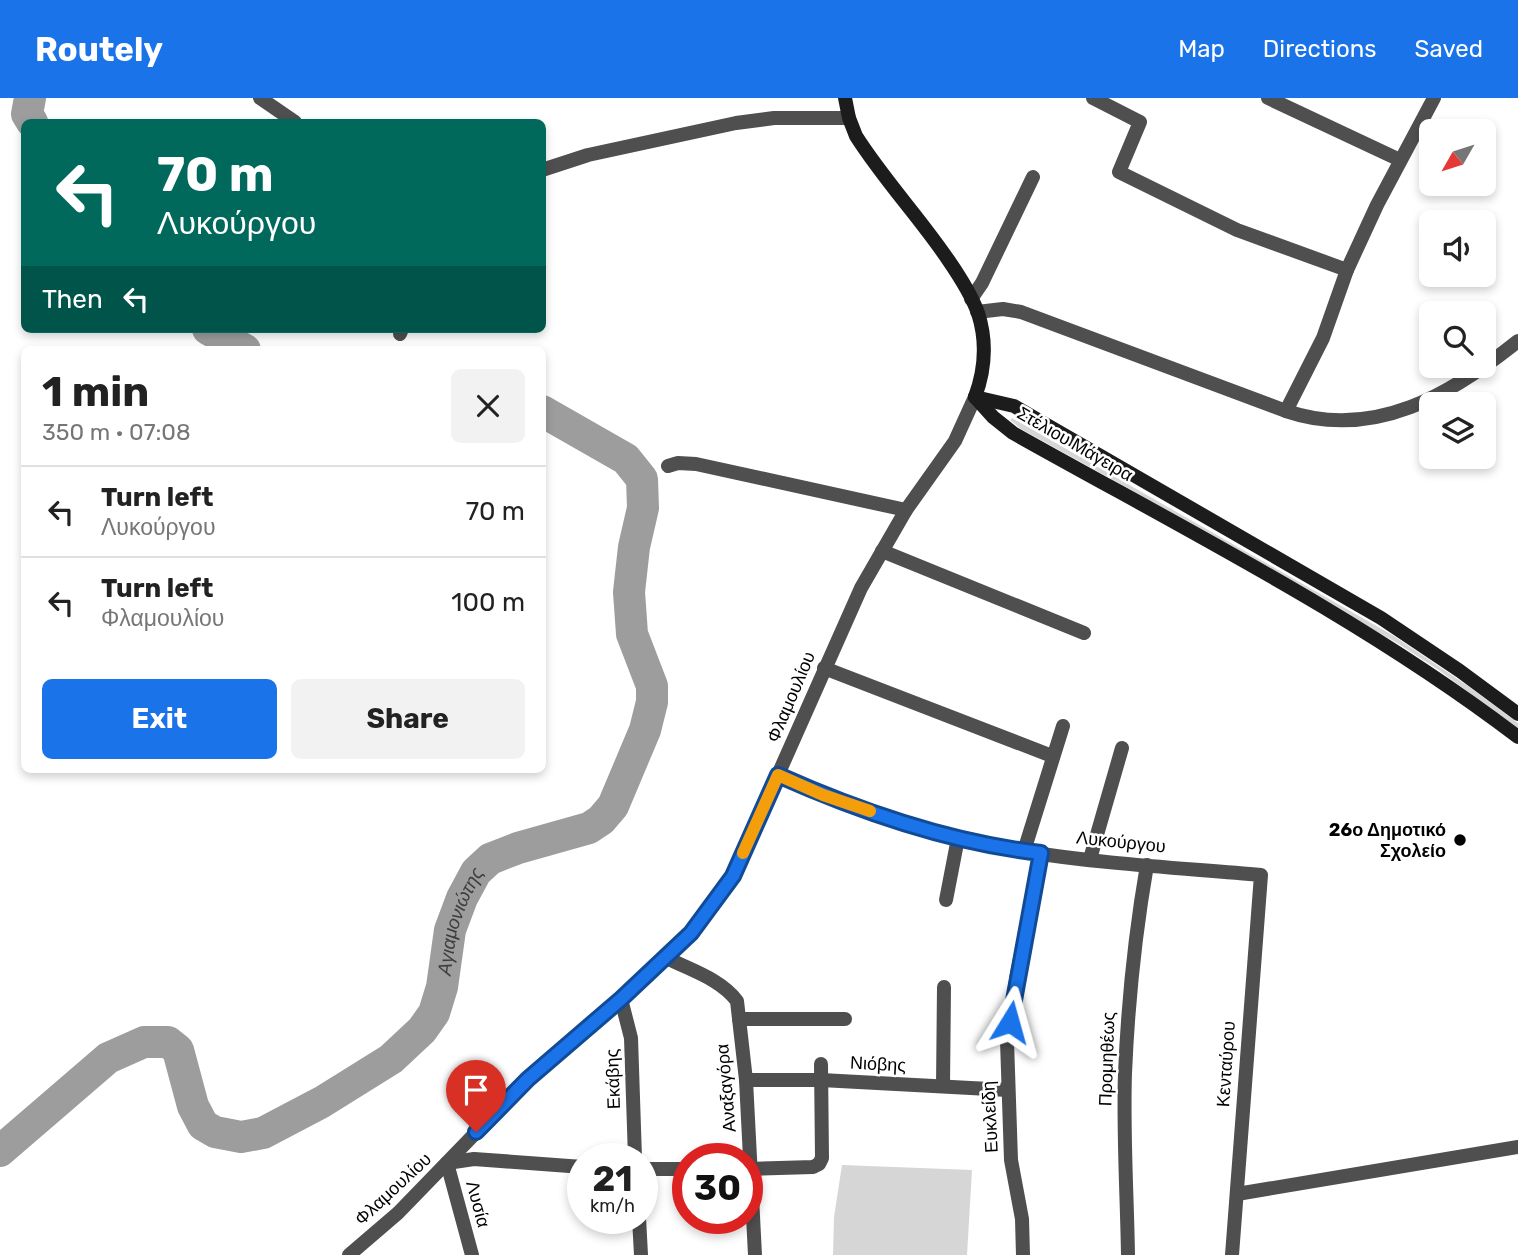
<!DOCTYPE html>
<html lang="en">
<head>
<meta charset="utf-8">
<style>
	body { margin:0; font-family:Rubik,sans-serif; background:#f2f2f2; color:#222; height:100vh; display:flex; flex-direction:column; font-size:26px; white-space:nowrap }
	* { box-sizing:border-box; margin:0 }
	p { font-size:23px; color:#767676 }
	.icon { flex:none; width:38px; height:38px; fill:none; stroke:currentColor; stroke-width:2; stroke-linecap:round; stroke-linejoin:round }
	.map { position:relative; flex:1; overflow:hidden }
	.side { position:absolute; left:21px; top:248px; width:525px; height:427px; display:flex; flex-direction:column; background:#fff; border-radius:10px; box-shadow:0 4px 10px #0003 }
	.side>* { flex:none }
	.top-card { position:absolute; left:21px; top:21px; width:525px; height:214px; border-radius:10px; box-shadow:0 4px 10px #0003; background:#00695c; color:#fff; overflow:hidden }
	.needle { width:46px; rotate:231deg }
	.buttons { position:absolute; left:1419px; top:21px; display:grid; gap:14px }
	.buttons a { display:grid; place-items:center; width:77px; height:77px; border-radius:10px; background:#fff; box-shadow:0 4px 10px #0003; font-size:35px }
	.speed { position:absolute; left:567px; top:1045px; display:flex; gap:14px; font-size:35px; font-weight:700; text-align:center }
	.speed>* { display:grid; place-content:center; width:91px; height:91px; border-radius:50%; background:#fff; box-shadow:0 4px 10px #0003; line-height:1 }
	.speed small { font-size:18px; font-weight:400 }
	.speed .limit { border:10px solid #d22; background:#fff; color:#111 }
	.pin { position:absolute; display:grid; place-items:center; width:60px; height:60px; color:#fff; margin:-72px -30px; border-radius:50% 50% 50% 0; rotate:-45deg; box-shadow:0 0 7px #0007 }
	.pin .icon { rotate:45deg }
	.me { position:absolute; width:77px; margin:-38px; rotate:8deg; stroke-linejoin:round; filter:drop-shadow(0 0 5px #0008) }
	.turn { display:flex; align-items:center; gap:24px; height:147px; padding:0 21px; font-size:32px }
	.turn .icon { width:91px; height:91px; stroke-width:2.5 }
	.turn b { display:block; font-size:49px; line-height:60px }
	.then { display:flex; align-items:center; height:66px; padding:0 21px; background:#0003; gap:14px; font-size:26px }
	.round { display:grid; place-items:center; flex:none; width:74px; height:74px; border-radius:10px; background:#f2f2f2 }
	.head { display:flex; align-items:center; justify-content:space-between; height:119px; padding:0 21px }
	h1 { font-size:42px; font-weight:700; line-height:52px }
	.action { display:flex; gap:14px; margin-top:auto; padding:14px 21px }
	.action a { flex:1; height:80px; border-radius:10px; background:#1a73e8; color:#fff; font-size:28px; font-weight:700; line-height:80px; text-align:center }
	.action a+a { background:#f2f2f2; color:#222 }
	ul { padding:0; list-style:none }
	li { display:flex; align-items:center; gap:21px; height:91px; padding:0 21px; border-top:2px solid #e0e0e0 }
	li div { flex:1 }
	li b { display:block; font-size:26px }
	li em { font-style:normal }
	header { display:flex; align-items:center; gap:42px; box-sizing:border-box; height:98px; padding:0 35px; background:#1a73e8; color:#fff }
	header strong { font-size:33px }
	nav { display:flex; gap:38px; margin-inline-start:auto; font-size:24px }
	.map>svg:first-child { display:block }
	.green { fill:#d6d6d6 }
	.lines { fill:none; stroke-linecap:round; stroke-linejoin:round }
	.river { stroke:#9d9d9d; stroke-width:32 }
	.street { stroke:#4f4f4f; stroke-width:14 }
	.secondary { stroke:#1c1c1c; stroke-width:14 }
	.route-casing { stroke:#114b97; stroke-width:18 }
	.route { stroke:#1a73e8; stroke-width:12 }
	.slow { stroke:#f59e0b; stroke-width:12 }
	.poi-dot { fill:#000; stroke:#fff; stroke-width:2.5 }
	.labels { text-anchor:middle; stroke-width:5; stroke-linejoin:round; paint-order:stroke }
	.street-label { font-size:18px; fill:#000; stroke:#fff }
	.poi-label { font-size:18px; font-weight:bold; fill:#000; stroke:#fff; text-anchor:end }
	.water-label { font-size:19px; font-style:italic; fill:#3e3e3e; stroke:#fff }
</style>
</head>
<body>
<header>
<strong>Routely</strong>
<nav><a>Map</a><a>Directions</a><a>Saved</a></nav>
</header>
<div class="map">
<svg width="1518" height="1157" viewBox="0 0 1518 1157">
	<rect width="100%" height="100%" fill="#fff"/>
	<!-- green -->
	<g class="green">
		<polygon points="1012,320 1394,538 1468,588 1518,625 1518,631 1440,573 1397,545 1126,389 1021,331 1010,322"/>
		<polygon points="842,1067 972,1072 967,1157 833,1157 834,1119"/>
	</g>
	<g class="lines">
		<!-- river -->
		<g class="river">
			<polyline points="30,0 27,16 32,24"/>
			<polyline points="208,231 245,252"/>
			<path id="s1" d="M0,1053L108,960L144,944H168L178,952L193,1008L203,1027L215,1034L241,1039L263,1035L322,1004L391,961L422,932L434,915L442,889L450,832L462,800L476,774L490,761L518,750L589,730L601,722L613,708L645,632L652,604V588L632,536L629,494L634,449L643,410L642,381L626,361L542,313"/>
		</g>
		<!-- street -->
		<g class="street">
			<polyline points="260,0 295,24"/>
			<polyline points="1093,0 1140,24 1119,74 1237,132 1347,172"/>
			<polyline points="1268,0 1400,62"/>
			<polyline points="542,72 588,57 736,25 774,20 849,20"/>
			<polyline points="971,201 982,185 1033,79"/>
			<path d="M977,214L1003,211L1021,214L1286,313C1374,343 1452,296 1518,243"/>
			<polyline points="400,236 402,231"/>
			<polyline points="1286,313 1323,240 1347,172 1377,107 1434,0"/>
			<polyline points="668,368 678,365 696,366 906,412"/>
			<polyline points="882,453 1084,535"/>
			<polyline points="824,570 1052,658"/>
			<path d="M778,677C856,712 938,738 1022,753C1101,766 1182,770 1261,777L1232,1157"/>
			<polyline points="1024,753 1063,628"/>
			<polyline points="1090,761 1122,650"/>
			<polyline points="946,802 958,740"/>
			<path d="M667,860C690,872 721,881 737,903L746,982L755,1157"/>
			<polyline points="621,901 631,940 635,1060"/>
			<polyline points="739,921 845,921"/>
			<polyline points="746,982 821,982 1008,992"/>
			<polyline points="943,988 944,889"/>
			<polyline points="447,1065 474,1061 583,1069"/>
			<polyline points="447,1065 472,1157"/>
			<polyline points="642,1071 688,1071"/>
			<polyline points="747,1071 813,1069 819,1066 822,1060 821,966"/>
			<polyline points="1237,1096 1518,1049"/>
			<polyline points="639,1120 641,1157"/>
			<polyline points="349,1157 398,1115 528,981 621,901 691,835 733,778 861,490 906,412 955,343 975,299"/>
			<polyline points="1023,1157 1022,1121 1011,1062 1007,943 1017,876 1041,755"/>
			<path d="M1128,1157C1127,1096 1123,1035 1125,975C1128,905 1135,836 1147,767"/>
		</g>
		<!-- secondary -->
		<g class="secondary">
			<path d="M845,0L849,20L856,38C884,82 920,120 949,163C960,179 971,196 978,215C987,243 985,272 975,299"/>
			<path d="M975,299L993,319L1013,335C1184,431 1362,520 1518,639"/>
			<polyline points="975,299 1014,308 1381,520 1460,573 1518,616"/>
		</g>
	</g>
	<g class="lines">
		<defs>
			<path id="route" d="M476,1034L528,981L621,901L691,835L733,778L778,677C861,714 951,745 1041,755L1010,924"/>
		</defs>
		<!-- route casing -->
		<use href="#route" class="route-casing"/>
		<!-- route -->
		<use href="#route" class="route"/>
		<!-- slow -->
		<polyline class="slow" points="743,755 778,677 823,697 870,713"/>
	</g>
	<!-- markers -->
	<circle class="poi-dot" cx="1460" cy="742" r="7"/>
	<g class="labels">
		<!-- street labels -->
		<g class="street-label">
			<text transform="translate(1075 346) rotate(30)" y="6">Στέλιου Μάγειρα</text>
			<text transform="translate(791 599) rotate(-67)" y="6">Φλαμουλίου</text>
			<text transform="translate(1121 744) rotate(6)" y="6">Λυκούργου</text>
			<text transform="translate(1107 961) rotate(-88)" y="6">Προμηθέως</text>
			<text transform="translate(878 966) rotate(3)" y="6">Νιόβης</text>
			<text transform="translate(1226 966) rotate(-86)" y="6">Κενταύρου</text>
			<text transform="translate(613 981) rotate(-92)" y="6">Εκάβης</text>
			<text transform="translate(726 990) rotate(-95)" y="6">Αναξαγόρα</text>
			<text transform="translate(990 1019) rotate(-93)" y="6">Ευκλείδη</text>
			<text transform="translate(393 1091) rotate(-43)" y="6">Φλαμουλίου</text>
			<text transform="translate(478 1106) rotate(75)" y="6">Λυσία</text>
		</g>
		<!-- poi labels -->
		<g class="poi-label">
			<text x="1446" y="738">26ο Δημοτικό<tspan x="1446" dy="21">Σχολείο</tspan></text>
		</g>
		<!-- water labels -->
		<g class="water-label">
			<text dy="7" stroke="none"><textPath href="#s1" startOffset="668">Αγιαμονιώτης</textPath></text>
		</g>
	</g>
</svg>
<div class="buttons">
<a><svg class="needle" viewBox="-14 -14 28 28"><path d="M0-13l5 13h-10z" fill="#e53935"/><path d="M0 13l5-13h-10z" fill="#767676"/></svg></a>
<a><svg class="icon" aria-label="sound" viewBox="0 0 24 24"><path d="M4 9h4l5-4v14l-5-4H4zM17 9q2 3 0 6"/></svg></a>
<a><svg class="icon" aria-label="search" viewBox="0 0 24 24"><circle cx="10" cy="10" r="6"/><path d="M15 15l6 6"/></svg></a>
<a><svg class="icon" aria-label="layers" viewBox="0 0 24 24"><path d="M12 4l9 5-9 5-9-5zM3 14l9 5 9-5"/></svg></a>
</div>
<div class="speed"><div>21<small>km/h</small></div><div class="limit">30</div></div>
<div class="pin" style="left:476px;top:1034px;background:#d93025"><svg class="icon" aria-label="arrive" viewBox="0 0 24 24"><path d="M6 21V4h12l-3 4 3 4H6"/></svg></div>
<svg class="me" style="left:1010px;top:924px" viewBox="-20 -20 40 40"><path d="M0-17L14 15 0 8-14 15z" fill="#1a73e8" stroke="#fff" stroke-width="4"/></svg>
<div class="top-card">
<div class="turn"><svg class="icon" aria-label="left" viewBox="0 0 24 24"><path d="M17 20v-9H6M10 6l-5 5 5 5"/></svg><div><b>70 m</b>Λυκούργου</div></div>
<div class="then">Then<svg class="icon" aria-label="left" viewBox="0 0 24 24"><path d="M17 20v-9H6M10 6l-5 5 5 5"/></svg></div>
</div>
<section class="side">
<div class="head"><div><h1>1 min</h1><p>350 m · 07:08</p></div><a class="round"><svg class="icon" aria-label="close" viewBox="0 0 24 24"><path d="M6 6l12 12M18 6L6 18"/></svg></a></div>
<ul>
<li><svg class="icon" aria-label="left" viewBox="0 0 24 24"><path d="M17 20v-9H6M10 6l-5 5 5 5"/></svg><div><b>Turn left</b><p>Λυκούργου</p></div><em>70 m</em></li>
<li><svg class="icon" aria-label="left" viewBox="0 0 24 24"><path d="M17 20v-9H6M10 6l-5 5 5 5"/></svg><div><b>Turn left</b><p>Φλαμουλίου</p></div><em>100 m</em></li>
</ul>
<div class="action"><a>Exit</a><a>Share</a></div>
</section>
</div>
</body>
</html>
